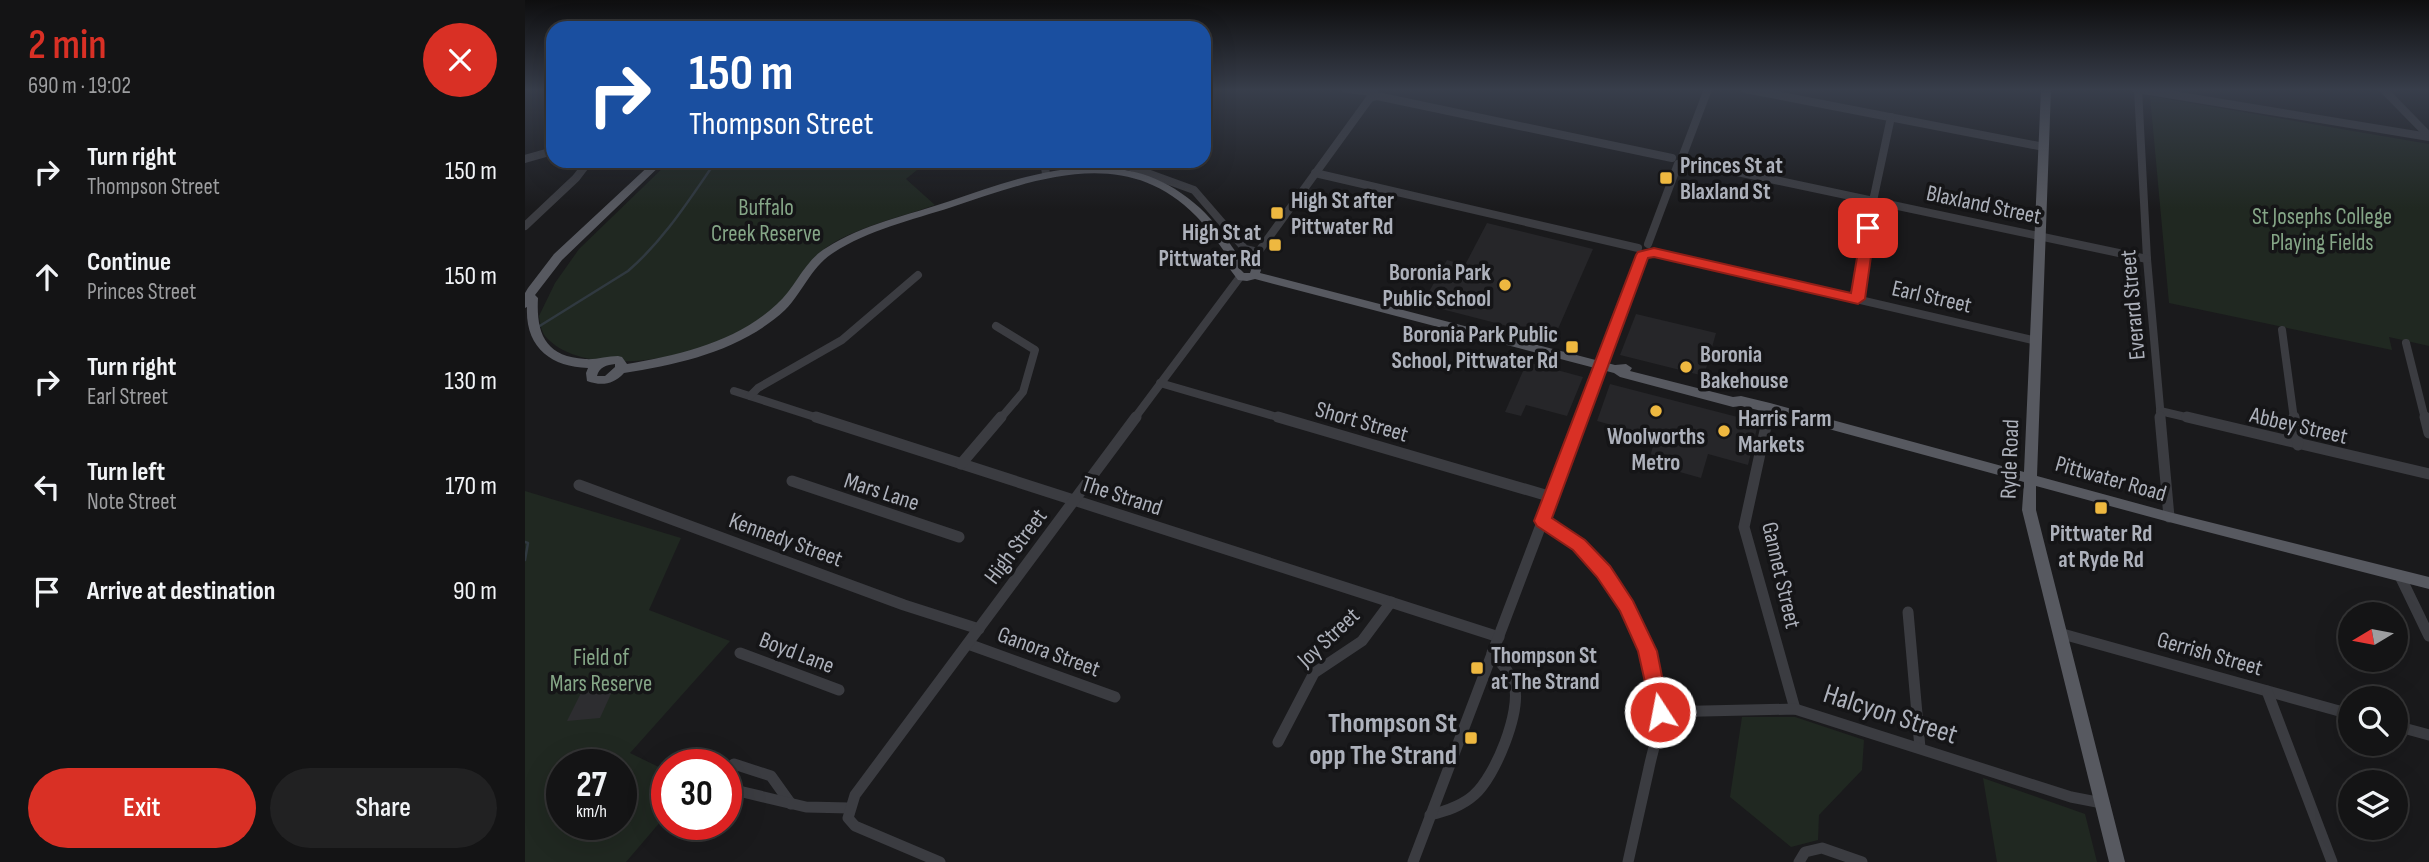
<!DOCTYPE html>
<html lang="en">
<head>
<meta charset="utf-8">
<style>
	body { margin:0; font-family:"Sofia Sans Condensed",sans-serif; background:#212122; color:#f1f3f6; height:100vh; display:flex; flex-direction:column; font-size:26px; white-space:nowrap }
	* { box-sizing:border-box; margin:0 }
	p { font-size:23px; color:#9d9ea0 }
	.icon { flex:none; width:38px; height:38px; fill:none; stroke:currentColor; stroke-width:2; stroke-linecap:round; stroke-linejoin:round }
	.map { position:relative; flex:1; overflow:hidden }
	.drawer { display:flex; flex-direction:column; background:#141415; width:525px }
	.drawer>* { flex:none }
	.top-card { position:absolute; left:21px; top:21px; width:665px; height:147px; border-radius:21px; box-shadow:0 7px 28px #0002,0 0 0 2px #333334; background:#1a4fa0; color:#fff; overflow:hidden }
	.needle { width:46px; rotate:260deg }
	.buttons { position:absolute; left:1813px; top:602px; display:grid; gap:14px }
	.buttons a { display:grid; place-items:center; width:70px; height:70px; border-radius:50%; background:#141415; box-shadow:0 7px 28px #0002,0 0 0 2px #333334; font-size:35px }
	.speed { position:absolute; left:21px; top:749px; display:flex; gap:14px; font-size:35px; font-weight:700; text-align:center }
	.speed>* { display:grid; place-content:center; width:91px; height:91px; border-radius:50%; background:#141415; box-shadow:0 7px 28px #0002,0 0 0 2px #333334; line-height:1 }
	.speed small { font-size:18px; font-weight:400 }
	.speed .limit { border:10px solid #d22; background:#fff; color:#111 }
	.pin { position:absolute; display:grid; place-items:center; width:60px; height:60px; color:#fff; margin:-30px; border-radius:14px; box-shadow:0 4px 10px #0006 }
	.me { position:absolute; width:77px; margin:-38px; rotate:349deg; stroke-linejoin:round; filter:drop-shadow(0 0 5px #0008) }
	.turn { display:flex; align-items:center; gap:24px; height:147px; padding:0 28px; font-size:32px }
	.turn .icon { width:91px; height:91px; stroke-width:2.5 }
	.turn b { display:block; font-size:49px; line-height:60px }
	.round { display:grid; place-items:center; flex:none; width:74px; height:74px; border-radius:37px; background:#212122 }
	.head { display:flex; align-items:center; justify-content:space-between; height:119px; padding:0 28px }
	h1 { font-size:42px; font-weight:600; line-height:52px; color:#d93025 }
	.action { display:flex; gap:14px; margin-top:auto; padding:14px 28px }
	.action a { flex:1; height:80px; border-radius:42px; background:#d93025; color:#fff; font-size:28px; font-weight:600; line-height:80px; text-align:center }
	.action a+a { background:#212122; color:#f1f3f6 }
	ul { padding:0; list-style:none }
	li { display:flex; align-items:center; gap:21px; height:105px; padding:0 28px }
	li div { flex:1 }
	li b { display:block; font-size:26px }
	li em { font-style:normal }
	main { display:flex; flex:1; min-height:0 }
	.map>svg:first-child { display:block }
	.built { fill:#262629 }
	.green { fill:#202821; fill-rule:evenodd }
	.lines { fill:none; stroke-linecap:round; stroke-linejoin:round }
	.stream { stroke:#303940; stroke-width:2.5 }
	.building { fill:#2d2d30 }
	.minor-far1 { stroke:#3b3c41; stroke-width:8 }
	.minor { stroke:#3b3c41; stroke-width:11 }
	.major { fill:#575960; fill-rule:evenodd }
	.route { fill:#d93025; stroke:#8d1f18; stroke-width:2 }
	.poi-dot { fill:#eeb840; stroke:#151517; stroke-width:2.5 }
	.labels { text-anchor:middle; stroke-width:7; stroke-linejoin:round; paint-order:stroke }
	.poi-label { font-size:23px; font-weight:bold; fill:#adb1bb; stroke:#151517; text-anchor:start }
	.street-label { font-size:23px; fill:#adb1bb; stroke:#151517 }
	.park-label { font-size:23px; fill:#85a687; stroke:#151517 }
	.near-street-label { font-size:28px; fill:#adb1bb; stroke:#151517 }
	.near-poi-label { font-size:28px; font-weight:bold; fill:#adb1bb; stroke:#151517; text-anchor:end }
</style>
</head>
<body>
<main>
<section class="drawer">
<div class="head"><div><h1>2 min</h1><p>690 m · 19:02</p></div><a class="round" style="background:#d93025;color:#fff"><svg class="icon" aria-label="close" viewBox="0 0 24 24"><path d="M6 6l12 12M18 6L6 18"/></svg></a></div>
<ul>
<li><svg class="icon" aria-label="right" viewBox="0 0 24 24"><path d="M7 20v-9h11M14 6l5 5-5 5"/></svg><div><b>Turn right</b><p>Thompson Street</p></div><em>150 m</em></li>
<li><svg class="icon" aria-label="ahead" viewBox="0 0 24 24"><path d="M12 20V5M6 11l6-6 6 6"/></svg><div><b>Continue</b><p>Princes Street</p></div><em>150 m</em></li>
<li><svg class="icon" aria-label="right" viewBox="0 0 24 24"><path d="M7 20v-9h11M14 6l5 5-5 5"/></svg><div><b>Turn right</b><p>Earl Street</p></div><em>130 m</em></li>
<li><svg class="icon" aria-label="left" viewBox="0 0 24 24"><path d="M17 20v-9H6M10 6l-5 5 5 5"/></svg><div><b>Turn left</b><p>Note Street</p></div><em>170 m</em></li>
<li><svg class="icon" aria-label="arrive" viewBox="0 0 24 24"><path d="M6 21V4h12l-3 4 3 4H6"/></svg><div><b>Arrive at destination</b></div><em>90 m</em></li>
</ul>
<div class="action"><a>Exit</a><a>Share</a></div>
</section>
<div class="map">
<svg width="1904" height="862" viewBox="0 0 1904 862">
	<rect width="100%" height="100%" fill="#1a1a1c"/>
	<!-- built -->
	<g class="built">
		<polygon points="962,223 1068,249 1029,338 897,304 922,260 940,265"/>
		<polygon points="1111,314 1191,333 1179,376 1095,355"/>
		<polygon points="1002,362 1058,377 1042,416 1001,405 996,416 980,412"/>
		<polygon points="1085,384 1228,421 1232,428 1223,465 1183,454 1176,478 1123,463 1131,437 1072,421"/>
	</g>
	<!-- green -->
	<g class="green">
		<polygon points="1625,96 1904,144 1904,346 1864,337 1867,350 1644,303"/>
		<path d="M145,161H394L392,170L381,179L410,205C376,217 335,226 305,245C279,262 270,289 249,310C206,351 65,388 20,336C16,331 15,322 14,316L30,283L54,249Z"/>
		<path d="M0,491L156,538L124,610L205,641L105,753L142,771V814L101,862H0ZM37,765H96V824H37Z"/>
		<polygon points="1217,717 1270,717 1339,740 1337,770 1294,815 1293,840 1266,847 1205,797"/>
		<polygon points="1458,778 1560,814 1572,862 1472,862"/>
	</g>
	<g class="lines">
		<!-- stream -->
		<g class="stream">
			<path d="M13,327L103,271C139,240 164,200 191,161"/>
			<polyline points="0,542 3,543 0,560"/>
		</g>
	</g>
	<!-- building -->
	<polygon class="building" points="94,676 75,718 42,721 63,679"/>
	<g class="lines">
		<!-- minor-far1 -->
		<g class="minor-far1">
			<polyline points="821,89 849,92"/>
			<polyline points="1220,89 1519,147"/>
			<polyline points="1612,89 1904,137"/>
			<polyline points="1613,89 1622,259 1636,419"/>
			<polyline points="1858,89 1904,136"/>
			<polyline points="845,98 852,96 1147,158"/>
			<polyline points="1158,155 1183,89"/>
			<polyline points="0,159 28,151"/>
			<polyline points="519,161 521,174"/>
			<polyline points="1165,162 1622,259"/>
			<polyline points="583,168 592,162 669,190 720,249 733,252"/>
			<polyline points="790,173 1113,248"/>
			<polyline points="0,226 51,178 64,161"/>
			<polyline points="1123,244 1153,164"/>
			<polyline points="1129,252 1512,341"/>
			<polyline points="726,262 845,98"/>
			<polyline points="1333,299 1348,201 1366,117"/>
			<polyline points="471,326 510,350 498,392 475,419"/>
			<polyline points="1757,330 1769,419"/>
			<polyline points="1881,343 1900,419"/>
			<polyline points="635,383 759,419"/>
			<polyline points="209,391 296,419"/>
			<polyline points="225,396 233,388 317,340 393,275"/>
			<polyline points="1635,411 1669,419"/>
			<polyline points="609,419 715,277"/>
			<polyline points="1056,419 1118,255"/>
			<polyline points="1243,419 1245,408"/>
		</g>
		<!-- minor -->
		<g class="minor">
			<polyline points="291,417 974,637"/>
			<polyline points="753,417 1027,497"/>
			<polyline points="1243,417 1219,527 1270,709"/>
			<polyline points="1635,417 1644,517"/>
			<polyline points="1662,417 1904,474"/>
			<polyline points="1769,417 1773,445"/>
			<polyline points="1900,417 1904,433"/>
			<polyline points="436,464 476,417"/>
			<polyline points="267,481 434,537"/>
			<polyline points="54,485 379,605 454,629"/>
			<path d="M1018,521C1084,562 1138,640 1134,721C1133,736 1127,753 1124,768C1117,799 1110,831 1103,862"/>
			<polyline points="1875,576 1904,636"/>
			<polyline points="1383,612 1395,748"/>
			<polyline points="1534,633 1825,714"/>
			<polyline points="443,644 590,697"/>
			<polyline points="215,653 314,690"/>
			<polyline points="1742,691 1807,862"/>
			<polyline points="1135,712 1270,709 1546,797 1577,803"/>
			<polyline points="1871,726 1904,735"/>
			<polyline points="753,742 789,673 837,641 866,602"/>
			<polyline points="209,764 246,776 266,804"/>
			<polyline points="201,788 281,807 325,808"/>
			<path d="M905,815C921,811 937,806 949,795C970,777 997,711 989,684C985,672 976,662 967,653"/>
			<polyline points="415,862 330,826 323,818 330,795 611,417"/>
			<polyline points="888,862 1057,417"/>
			<polyline points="1274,862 1280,852 1297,848 1337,862"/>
		</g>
		<!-- major -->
		<path class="major" d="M1516,89H1526L1512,476L1644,512L1904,577V589L1644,522L1511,486V510L1600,862H1584L1497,510L1499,482L1245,413L1216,406L1208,407L1095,377L1089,373L730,279L722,281L713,280L704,268L707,262C695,246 685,230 671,216C600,143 509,180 427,207C387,220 343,230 308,253C286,267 278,292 260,310C217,350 156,364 99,373C88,385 76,386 62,381L61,373L63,368C26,367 0,347 2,307L0,308V293L3,288L29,254L129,161H140L37,260L10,295L13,298C11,333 20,357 60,359C71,360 82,356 93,356L97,357L102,364C155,355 212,342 252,304C271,287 279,261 301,248C338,224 384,215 425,201C509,172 601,139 675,208C691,223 703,241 715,258L730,259L736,270L735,273L1090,365L1101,364L1107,368L1105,371L1208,397L1216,396L1245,403L1499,472ZM716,266H723L726,270L725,273H719L714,268ZM90,364V367L80,376H72C74,367 82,365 90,364Z"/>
	</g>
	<!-- sky -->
	<linearGradient id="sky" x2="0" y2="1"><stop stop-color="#0e0e0f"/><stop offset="0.43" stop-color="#383e4b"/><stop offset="1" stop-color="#383e4b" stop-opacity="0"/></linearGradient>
	<rect width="1904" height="209" fill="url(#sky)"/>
	<!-- route -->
	<polygon class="route" points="1343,224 1350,228 1340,299 1333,304 1129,257 1123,258 1027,518 1060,540 1085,566 1108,601 1132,651 1144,712 1142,718 1135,721 1128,718 1113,651 1095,611 1072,577 1048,550 1012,526 1009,521 1111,255 1113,252 1129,248 1326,293 1337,228"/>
	<!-- markers -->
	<g class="poi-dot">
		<rect x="1134" y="171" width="14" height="14" rx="3.5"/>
		<rect x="745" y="206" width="14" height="14" rx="3.5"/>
		<rect x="743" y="238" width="14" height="14" rx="3.5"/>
		<circle cx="980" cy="285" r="7"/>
		<rect x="1040" y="340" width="14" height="14" rx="3.5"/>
		<circle cx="1161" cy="367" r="7"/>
		<circle cx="1131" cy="411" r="7"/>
		<circle cx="1199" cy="431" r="7"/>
		<rect x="1569" y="501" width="14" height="14" rx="3.5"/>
		<rect x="945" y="661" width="14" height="14" rx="3.5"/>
		<rect x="939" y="731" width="14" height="14" rx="3.5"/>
	</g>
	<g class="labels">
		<!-- poi labels -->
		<g class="poi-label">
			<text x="1155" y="173">Princes St at<tspan x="1155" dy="26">Blaxland St</tspan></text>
			<text x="766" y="208">High St after<tspan x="766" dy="26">Pittwater Rd</tspan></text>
			<text x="736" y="240" text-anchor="end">High St at<tspan x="736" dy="26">Pittwater Rd</tspan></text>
			<text x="966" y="280" text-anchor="end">Boronia Park<tspan x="966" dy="26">Public School</tspan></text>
			<text x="1033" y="342" text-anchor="end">Boronia Park Public<tspan x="1033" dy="26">School, Pittwater Rd</tspan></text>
			<text x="1175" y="362">Boronia<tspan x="1175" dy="26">Bakehouse</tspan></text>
			<text x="1213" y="426">Harris Farm<tspan x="1213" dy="26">Markets</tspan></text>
			<text x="1131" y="444" text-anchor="middle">Woolworths<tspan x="1131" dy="26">Metro</tspan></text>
			<text x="1576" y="541" text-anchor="middle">Pittwater Rd<tspan x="1576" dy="26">at Ryde Rd</tspan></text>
			<text x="966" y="663">Thompson St<tspan x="966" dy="26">at The Strand</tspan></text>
		</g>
		<!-- street labels -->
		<g class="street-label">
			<text transform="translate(1459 204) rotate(12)" y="8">Blaxland Street</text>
			<text transform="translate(1407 296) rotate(13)" y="8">Earl Street</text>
			<text transform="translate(1607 305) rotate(-95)" y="8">Everard Street</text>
			<text transform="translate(837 421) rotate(16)" y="8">Short Street</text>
			<text transform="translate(1774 425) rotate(13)" y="8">Abbey Street</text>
			<text transform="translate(1484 459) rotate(-88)" y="8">Ryde Road</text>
			<text transform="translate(1586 478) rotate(16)" y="8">Pittwater Road</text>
			<text transform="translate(357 491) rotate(18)" y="8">Mars Lane</text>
			<text transform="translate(597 495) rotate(18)" y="8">The Strand</text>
			<text transform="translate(261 539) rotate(20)" y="8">Kennedy Street</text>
			<text transform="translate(490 546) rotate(-53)" y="8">High Street</text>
			<text transform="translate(1257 575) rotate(77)" y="8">Gannet Street</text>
			<text transform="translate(803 637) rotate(-43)" y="8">Joy Street</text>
			<text transform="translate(524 651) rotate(20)" y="8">Ganora Street</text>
			<text transform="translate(272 652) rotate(21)" y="8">Boyd Lane</text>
			<text transform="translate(1685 653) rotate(16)" y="8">Gerrish Street</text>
		</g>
		<!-- park labels -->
		<g class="park-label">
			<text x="241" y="215">Buffalo<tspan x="241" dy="26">Creek Reserve</tspan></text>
			<text x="1797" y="224">St Josephs College<tspan x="1797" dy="26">Playing Fields</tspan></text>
			<text x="76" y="665">Field of<tspan x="76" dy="26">Mars Reserve</tspan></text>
		</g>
		<!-- near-street labels -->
		<g class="near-street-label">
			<text transform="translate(1366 713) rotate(18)" y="10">Halcyon Street</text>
		</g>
		<!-- near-poi labels -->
		<g class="near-poi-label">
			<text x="932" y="732">Thompson St<tspan x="932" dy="32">opp The Strand</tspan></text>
		</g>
	</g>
</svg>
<div class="buttons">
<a><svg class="needle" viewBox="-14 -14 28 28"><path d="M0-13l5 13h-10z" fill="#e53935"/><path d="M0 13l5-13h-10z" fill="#9d9ea0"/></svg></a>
<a><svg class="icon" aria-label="search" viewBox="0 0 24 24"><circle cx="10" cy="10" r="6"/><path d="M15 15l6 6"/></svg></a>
<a><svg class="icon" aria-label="layers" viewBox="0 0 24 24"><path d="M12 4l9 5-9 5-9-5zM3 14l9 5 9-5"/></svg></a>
</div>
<div class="speed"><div>27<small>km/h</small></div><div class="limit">30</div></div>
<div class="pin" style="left:1343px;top:228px;background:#d93025"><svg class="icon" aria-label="arrive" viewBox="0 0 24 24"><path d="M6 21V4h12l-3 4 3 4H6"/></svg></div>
<svg class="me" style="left:1135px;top:712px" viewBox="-20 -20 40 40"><circle r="17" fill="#d93025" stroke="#fff" stroke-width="3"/><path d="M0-11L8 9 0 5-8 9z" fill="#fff"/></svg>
<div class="top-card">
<div class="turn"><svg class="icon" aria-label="right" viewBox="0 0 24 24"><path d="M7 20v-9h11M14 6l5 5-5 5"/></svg><div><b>150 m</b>Thompson Street</div></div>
</div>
</div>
</main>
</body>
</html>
